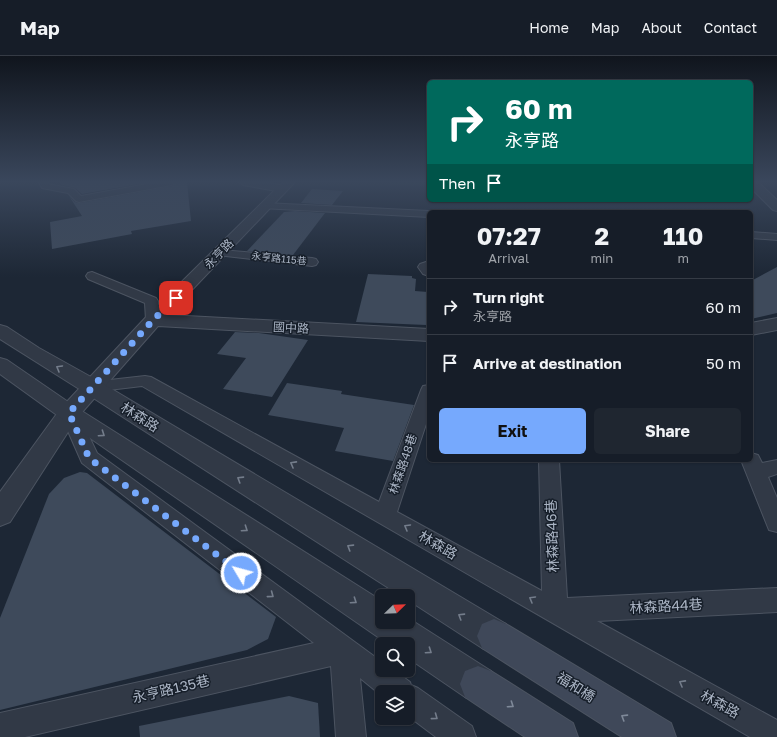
<!DOCTYPE html>
<html lang="en">
<head>
<meta charset="utf-8">
<style>
	body { margin:0; font-family:"Golos Text","Noto Sans TC",sans-serif; background:#1f2630; color:#f1f3f6; height:100vh; display:flex; flex-direction:column; font-size:15px; white-space:nowrap }
	* { box-sizing:border-box; margin:0 }
	p { font-size:13px; color:#9ea2a8 }
	.icon { flex:none; width:22px; height:22px; fill:none; stroke:currentColor; stroke-width:2; stroke-linecap:round; stroke-linejoin:round }
	.map { position:relative; flex:1; overflow:hidden }
	.side { position:absolute; left:427px; top:154px; width:326px; height:252px; display:flex; flex-direction:column; background:#161d28; border-radius:6px; box-shadow:0 1px 3px #0004,0 0 0 1px #353b45 }
	.side>* { flex:none }
	.banner { position:absolute; left:427px; top:24px; width:326px; height:122px; border-radius:6px; box-shadow:0 1px 3px #0004,0 0 0 1px #353b45; background:#00695c; color:#fff; overflow:hidden }
	.needle { width:26px; rotate:67deg }
	.fabs { position:absolute; left:375px; top:533px; display:grid; gap:8px }
	.fabs a { display:grid; place-items:center; width:40px; height:40px; border-radius:6px; background:#161d28; box-shadow:0 1px 3px #0004,0 0 0 1px #353b45; font-size:20px }
	.pin { position:absolute; display:grid; place-items:center; width:34px; height:34px; color:#fff; margin:-17px; border-radius:8px; box-shadow:0 2px 6px #0006 }
	.me { position:absolute; width:44px; margin:-22px; rotate:307deg; stroke-linejoin:round; filter:drop-shadow(0 0 3px #0008) }
	.turn { display:flex; align-items:center; gap:14px; height:84px; padding:0 12px; font-size:18px }
	.turn .icon { width:52px; height:52px; stroke-width:2.5 }
	.turn b { display:block; font-size:28px; line-height:34px }
	.then { display:flex; align-items:center; height:38px; padding:0 12px; background:#0003; gap:8px; font-size:15px }
	.eta { display:flex; justify-content:space-evenly; align-items:center; height:68px; text-align:center }
	.eta b { font-size:24px; font-weight:700; line-height:28px }
	.primary-button { display:flex; gap:8px; margin-top:auto; padding:8px 12px }
	.primary-button a { flex:1; height:46px; border-radius:6px; background:#76a9fd; color:#111; font-size:16px; font-weight:700; line-height:46px; text-align:center }
	.primary-button a+a { background:#1f2630; color:#f1f3f6 }
	ul { padding:0; list-style:none }
	li { display:flex; align-items:center; gap:12px; height:56px; padding:0 12px; border-top:1px solid #353b45 }
	li div { flex:1 }
	li b { display:block; font-size:15px }
	li em { font-style:normal }
	header { display:flex; align-items:center; gap:24px; box-sizing:border-box; height:56px; padding:0 20px; background:#161d28; border-bottom:1px solid #353b45 }
	header strong { font-size:19px }
	nav { display:flex; gap:22px; margin-inline-start:auto; font-size:14px }
	.map>svg:first-child { display:block }
	.green { fill:#1f3437 }
	.building { fill:#3e4a5b }
	.lines { fill:none; stroke-linecap:round; stroke-linejoin:round }
	.service-casing { stroke:#4c5461; stroke-width:2 }
	.minor-casing { stroke:#4c5461; stroke-width:2 }
	.tertiary-casing { stroke:#4c5461; stroke-width:2 }
	.secondary-casing { stroke:#4c5461; stroke-width:2 }
	.service { fill:#313946; fill-rule:evenodd }
	.minor { fill:#313946; fill-rule:evenodd }
	.tertiary { fill:#313946; fill-rule:evenodd }
	.secondary { fill:#3f4859; fill-rule:evenodd }
	.oneway { stroke:#747d8b }
	.oneway2 { stroke:#7f8999 }
	.route { stroke:#76a9fd; stroke-width:7; stroke-dasharray:0 12.6 }
	.labels { text-anchor:middle; stroke-width:3; stroke-linejoin:round; paint-order:stroke }
	.far-street-label { font-size:10px; fill:#aab4c4; stroke:#171f2a }
	.street-label { font-size:12px; fill:#aab4c4; stroke:#171f2a }
	.near-street-label { font-size:14px; fill:#aab4c4; stroke:#171f2a }
</style>
</head>
<body>
<header>
<strong>Map</strong>
<nav><a>Home</a><a>Map</a><a>About</a><a>Contact</a></nav>
</header>
<div class="map">
<svg width="777" height="681" viewBox="0 0 777 681">
	<rect width="100%" height="100%" fill="#1d2735"/>
	<!-- green -->
	<polygon class="green" points="391,126 429,126 429,131 389,129"/>
	<!-- building -->
	<g class="building">
		<polygon points="60,126 150,126 82,138 75,132 62,129"/>
		<polygon points="177,126 187,126 191,165 131,175 132,178 52,193 50,166 82,160 69,140 75,146 79,147 172,130"/>
		<polygon points="312,133 343,135 332,149 301,147"/>
		<polygon points="295,155 325,157 293,199 247,195 284,156"/>
		<polygon points="777,211 777,257 751,263 751,225"/>
		<polygon points="368,218 412,220 412,222 416,223 415,235 428,236 426,269 356,266"/>
		<polygon points="235,276 259,277 308,284 272,341 223,333 246,302 217,298"/>
		<polygon points="287,327 342,335 341,338 414,349 393,405 335,395 344,372 268,359"/>
		<polygon points="80,416 87,417 276,561 268,583 247,594 0,654 0,562 49,438 64,422"/>
		<polygon points="289,640 318,647 320,681 140,681 139,670"/>
	</g>
	<g class="lines">
		<defs>
			<g id="service">
				<polygon points="39,126 47,126 48,128 74,133 81,140 158,126 176,126 172,129 79,146 76,145 68,137 42,132"/>
				<path d="M239,126C250,126 279,125 287,133L282,136L243,129Z"/>
				<polygon points="264,147 429,155 433,156 429,156 429,161 261,152 259,150"/>
				<polygon points="751,176 777,178 777,184 751,182"/>
				<polygon points="221,194 312,202 316,203 318,206 316,209 312,210 217,199 215,197 217,195"/>
				<polygon points="92,216 156,242 158,245 160,264 158,267 153,268 148,267 146,264 145,247 88,223 86,220 88,217"/>
				<polygon points="145,320 151,321 379,446 421,334 423,330 429,329 429,359 397,456 542,535 539,404 559,404 567,542 777,532 777,556 597,565 777,664 777,681 750,681 142,330 92,336 86,335 84,331 86,327 92,326"/>
				<polygon points="69,351 75,353 78,357 97,397 382,606 382,614 394,614 410,626 411,629 418,632 472,670 476,681 436,681 408,660 408,636 382,636 382,640 360,622 366,681 336,681 331,610 25,681 0,681 0,657 314,587 82,407 60,357 63,353"/>
				<polygon points="751,397 758,399 762,407 777,404 777,418 768,421 777,442 777,476 769,474 741,404 751,404"/>
			</g>
			<g id="minor">
				<polygon points="283,126 295,126 168,259 429,273 429,285 158,270 77,362 10,466 0,470 0,436 61,352 147,260"/>
				<polygon points="751,126 758,126 777,144 777,155 773,154 751,132"/>
				<polygon points="426,206 429,207 429,220 423,218 418,211 420,208"/>
				<polygon points="777,262 777,274 751,279 751,267"/>
			</g>
			<g id="tertiary">
				<polygon points="0,269 7,271 39,292 100,326 506,568 511,580 506,592 494,597 482,592 408,544 408,540 401,540 84,336 0,283"/>
				<polygon points="0,302 7,304 77,352 382,545 382,566 408,566 408,562 491,615 496,628 491,641 478,646 465,641 408,602 408,588 388,588 61,362 0,318"/>
			</g>
			<g id="secondary">
				<polygon points="494,563 506,568 671,667 676,681 622,681 482,592 477,580 482,568"/>
				<polygon points="478,610 491,615 573,667 578,681 525,681 465,641 460,628 465,615"/>
			</g>
		</defs>
		<!-- service casing -->
		<use href="#service" class="service-casing"/>
		<!-- minor casing -->
		<use href="#minor" class="minor-casing"/>
		<!-- tertiary casing -->
		<use href="#tertiary" class="tertiary-casing"/>
		<!-- secondary casing -->
		<use href="#secondary" class="secondary-casing"/>
		<!-- service -->
		<use href="#service" class="service"/>
		<!-- minor -->
		<use href="#minor" class="minor"/>
		<!-- tertiary -->
		<use href="#tertiary" class="tertiary"/>
		<!-- secondary -->
		<use href="#secondary" class="secondary"/>
	</g>
	<!-- one-way arrows -->
	<defs><path id="oneway-chevron" d="M-2-3.5L2.5 0L-2 3.5" fill="none" stroke-width="1.6" stroke-linecap="round" stroke-linejoin="round"/></defs>
	<g class="oneway">
		<use href="#oneway-chevron" transform="translate(59 312) rotate(-150)"/>
		<use href="#oneway-chevron" transform="translate(102 378) rotate(34)"/>
		<use href="#oneway-chevron" transform="translate(293 408) rotate(-151)"/>
		<use href="#oneway-chevron" transform="translate(240 423) rotate(-148)"/>
		<use href="#oneway-chevron" transform="translate(407 471) rotate(-150)"/>
		<use href="#oneway-chevron" transform="translate(245 473) rotate(34)"/>
		<use href="#oneway-chevron" transform="translate(350 491) rotate(-148)"/>
		<use href="#oneway-chevron" transform="translate(271 539) rotate(37)"/>
		<use href="#oneway-chevron" transform="translate(532 543) rotate(-150)"/>
		<use href="#oneway-chevron" transform="translate(354 545) rotate(34)"/>
		<use href="#oneway-chevron" transform="translate(461 560) rotate(-148)"/>
		<use href="#oneway-chevron" transform="translate(429 595) rotate(34)"/>
		<use href="#oneway-chevron" transform="translate(682 627) rotate(-151)"/>
		<use href="#oneway-chevron" transform="translate(435 661) rotate(36)"/>
	</g>
	<g class="oneway2">
		<use href="#oneway-chevron" transform="translate(511 649) rotate(34)"/>
		<use href="#oneway-chevron" transform="translate(624 661) rotate(-148)"/>
	</g>
	<!-- sky -->
	<linearGradient id="sky" x2="0" y2="1"><stop stop-color="#10151d"/><stop offset="0.57" stop-color="#3a475c"/><stop offset="1" stop-color="#3a475c" stop-opacity="0"/></linearGradient>
	<rect width="777" height="221" fill="url(#sky)"/>
	<g class="lines">
		<!-- route -->
		<polyline class="route" points="176,242 153,264 69,357 89,402 241,517"/>
	</g>
	<g class="labels">
		<!-- far-street labels -->
		<g class="far-street-label">
			<text transform="translate(279 202) rotate(6)" y="4">永亨路115巷</text>
		</g>
		<!-- street labels -->
		<g class="street-label">
			<text transform="translate(219 198) rotate(-46)" y="4">永亨路</text>
			<text transform="translate(291 272) rotate(3)" y="4">國中路</text>
			<text transform="translate(403 408) rotate(-71)" y="4">林森路48巷</text>
		</g>
		<!-- near-street labels -->
		<g class="near-street-label">
			<text transform="translate(140 361) rotate(32)" y="5">林森路</text>
			<text transform="translate(552 480) rotate(-92)" y="5">林森路46巷</text>
			<text transform="translate(438 489) rotate(30)" y="5">林森路</text>
			<text transform="translate(666 550) rotate(-3)" y="5">林森路44巷</text>
			<text transform="translate(576 631) rotate(32)" y="5">福和橋</text>
			<text transform="translate(171 633) rotate(-13)" y="5">永亨路135巷</text>
			<text transform="translate(720 648) rotate(29)" y="5">林森路</text>
		</g>
	</g>
</svg>
<div class="fabs">
<a><svg class="needle" viewBox="-14 -14 28 28"><path d="M0-13l5 13h-10z" fill="#e53935"/><path d="M0 13l5-13h-10z" fill="#9ea2a8"/></svg></a>
<a><svg class="icon" aria-label="search" viewBox="0 0 24 24"><circle cx="10" cy="10" r="6"/><path d="M15 15l6 6"/></svg></a>
<a><svg class="icon" aria-label="layers" viewBox="0 0 24 24"><path d="M12 4l9 5-9 5-9-5zM3 14l9 5 9-5"/></svg></a>
</div>
<div class="pin" style="left:176px;top:242px;background:#d93025"><svg class="icon" aria-label="arrive" viewBox="0 0 24 24"><path d="M6 21V4h12l-3 4 3 4H6"/></svg></div>
<svg class="me" style="left:241px;top:517px" viewBox="-20 -20 40 40"><circle r="17" fill="#76a9fd" stroke="#fff" stroke-width="3"/><path d="M0-11L8 9 0 5-8 9z" fill="#fff"/></svg>
<div class="banner">
<div class="turn"><svg class="icon" aria-label="right" viewBox="0 0 24 24"><path d="M7 20v-9h11M14 6l5 5-5 5"/></svg><div><b>60 m</b>永亨路</div></div>
<div class="then">Then<svg class="icon" aria-label="arrive" viewBox="0 0 24 24"><path d="M6 21V4h12l-3 4 3 4H6"/></svg></div>
</div>
<section class="side">
<div class="eta">
<div><b>07:27</b><p>Arrival</p></div>
<div><b>2</b><p>min</p></div>
<div><b>110</b><p>m</p></div>
</div>
<ul>
<li><svg class="icon" aria-label="right" viewBox="0 0 24 24"><path d="M7 20v-9h11M14 6l5 5-5 5"/></svg><div><b>Turn right</b><p>永亨路</p></div><em>60 m</em></li>
<li><svg class="icon" aria-label="arrive" viewBox="0 0 24 24"><path d="M6 21V4h12l-3 4 3 4H6"/></svg><div><b>Arrive at destination</b></div><em>50 m</em></li>
</ul>
<div class="primary-button"><a>Exit</a><a>Share</a></div>
</section>
</div>
</body>
</html>
